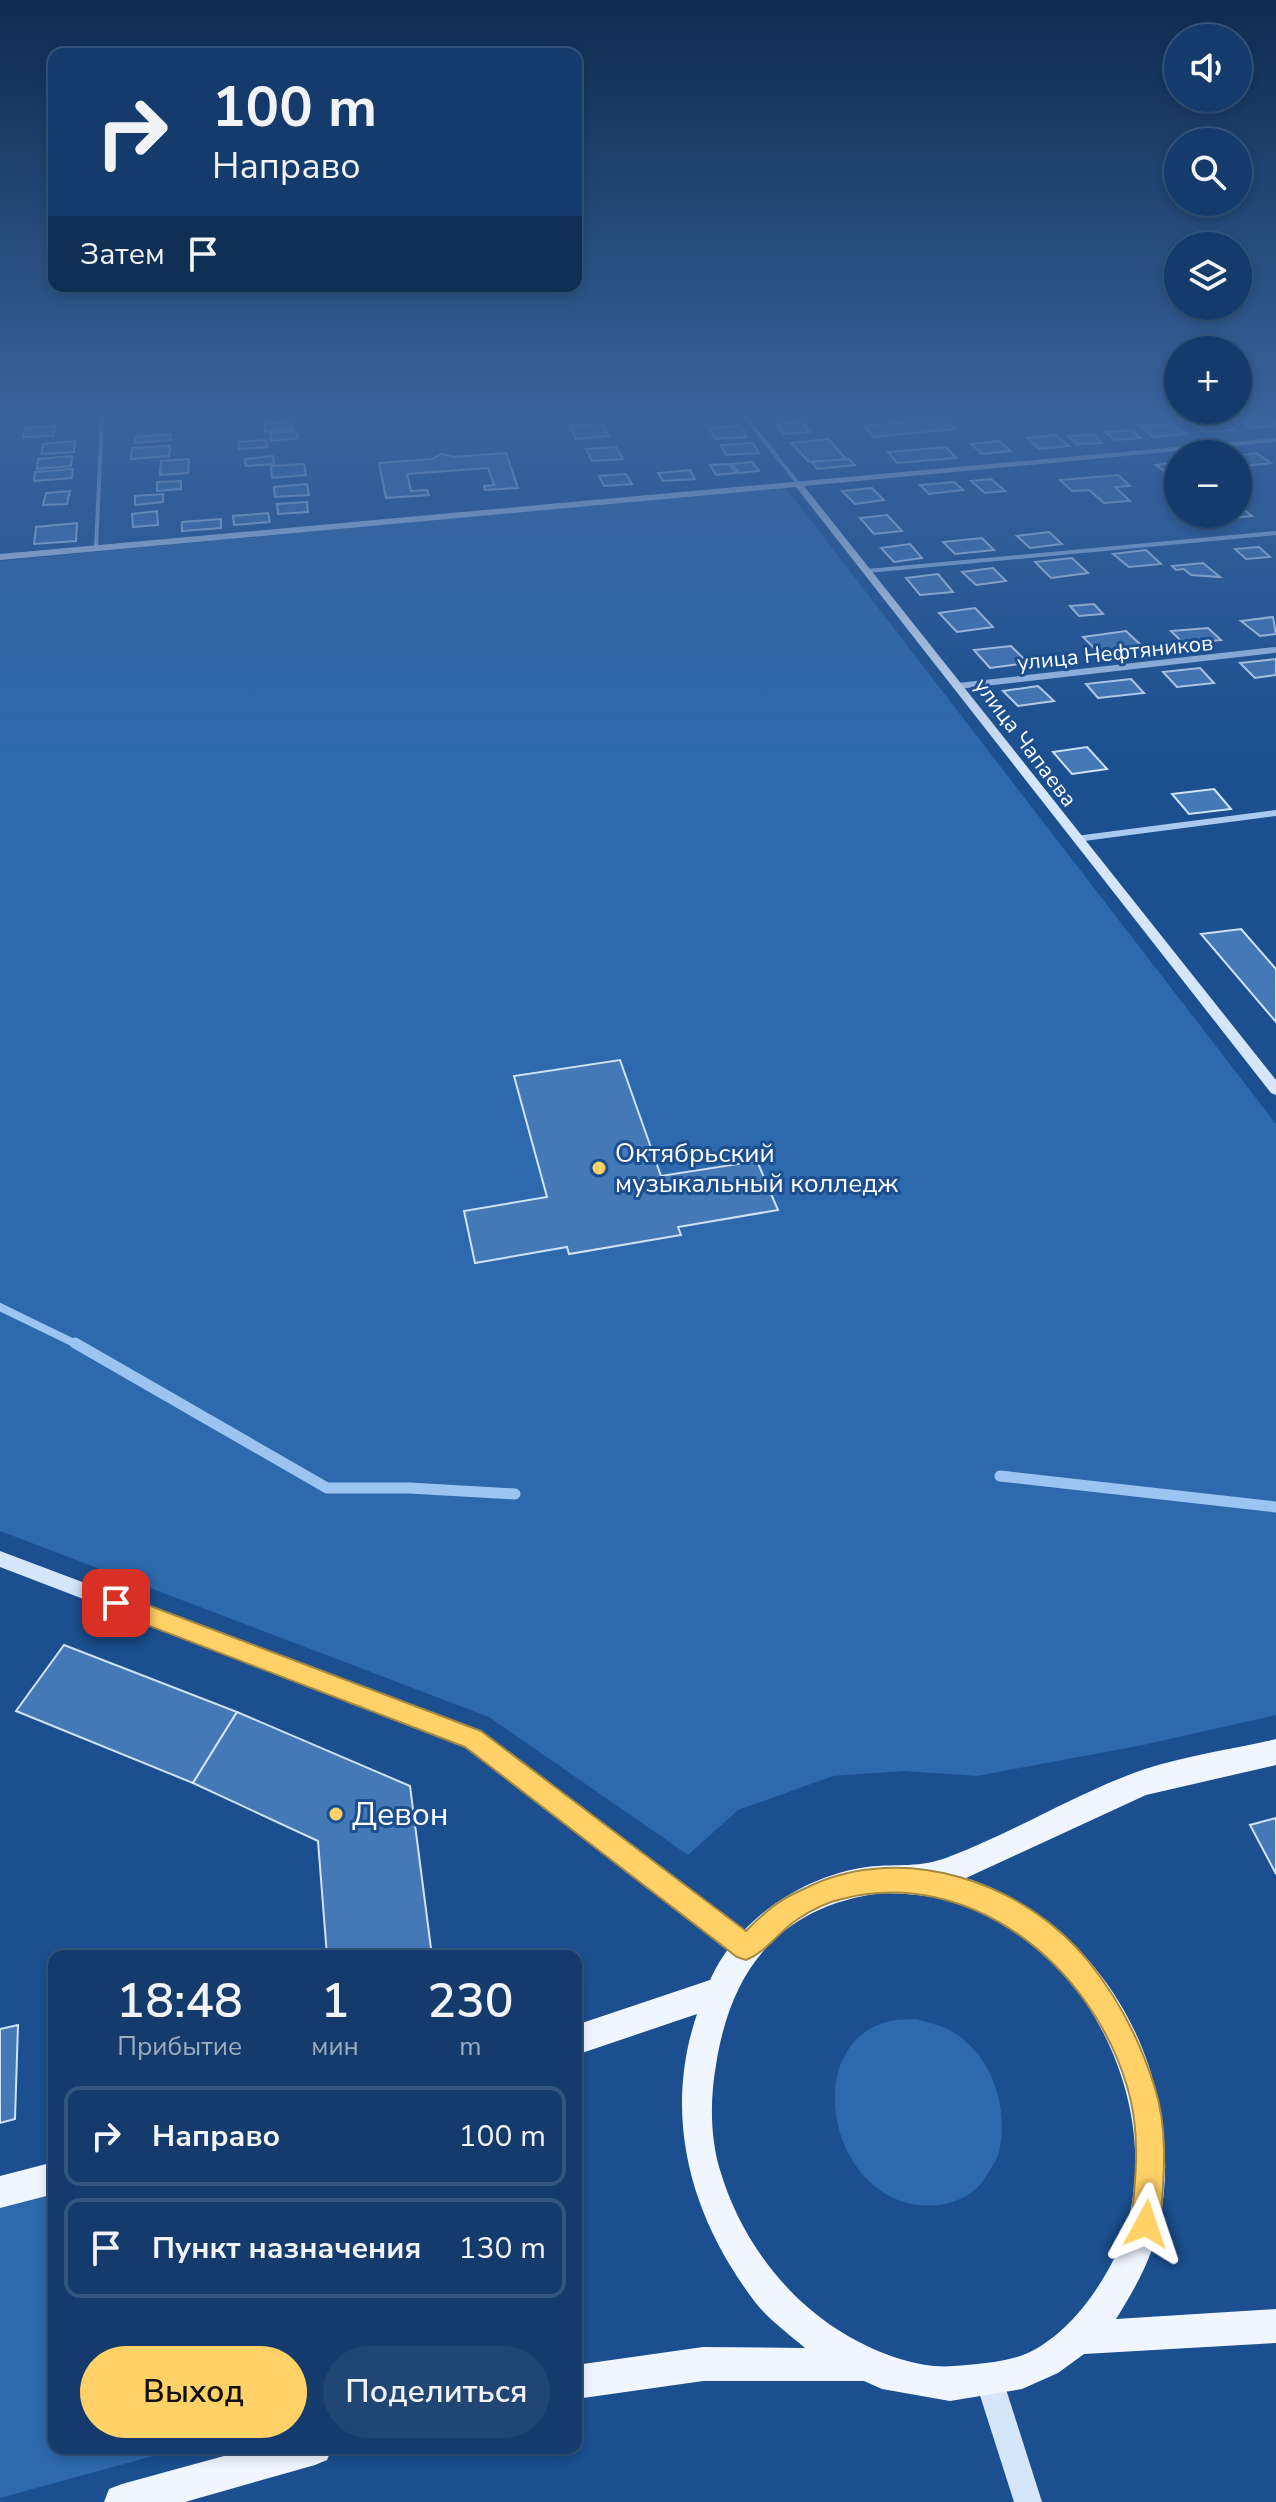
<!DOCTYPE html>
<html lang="ru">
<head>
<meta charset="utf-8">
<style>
	body { margin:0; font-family:"Nunito Sans",sans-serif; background:#214673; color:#f1f3f6; height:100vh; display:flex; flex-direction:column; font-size:30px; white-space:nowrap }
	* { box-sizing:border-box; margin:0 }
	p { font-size:26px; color:#9dadc1 }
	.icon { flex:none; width:44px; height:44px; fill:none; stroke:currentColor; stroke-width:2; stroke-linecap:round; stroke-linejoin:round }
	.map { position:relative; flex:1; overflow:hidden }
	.sheet { position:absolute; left:48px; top:1950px; width:534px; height:504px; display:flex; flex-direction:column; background:#143b6b; border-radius:16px; box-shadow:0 4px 12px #0003,0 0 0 2px #33557e }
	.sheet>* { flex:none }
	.guide { position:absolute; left:48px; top:48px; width:534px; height:244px; border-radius:16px; box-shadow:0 4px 12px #0003,0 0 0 2px #33557e; background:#143b6b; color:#f1f3f6; overflow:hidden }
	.controls { position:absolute; left:1164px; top:24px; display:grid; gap:16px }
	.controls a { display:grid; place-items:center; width:88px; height:88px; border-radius:50%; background:#143b6b; box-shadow:0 4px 12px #0003,0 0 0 2px #33557e; font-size:40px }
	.pin { position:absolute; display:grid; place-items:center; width:68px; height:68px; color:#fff; margin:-34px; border-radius:16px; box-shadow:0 4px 12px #0006 }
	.me { position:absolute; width:88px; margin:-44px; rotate:5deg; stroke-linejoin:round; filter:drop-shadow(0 0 6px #0008) }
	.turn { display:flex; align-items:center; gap:28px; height:168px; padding:0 32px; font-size:36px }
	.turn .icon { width:104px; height:104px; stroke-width:2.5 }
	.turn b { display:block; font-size:56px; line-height:68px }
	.then { display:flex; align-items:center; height:76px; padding:0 32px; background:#0003; gap:16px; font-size:30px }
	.eta { display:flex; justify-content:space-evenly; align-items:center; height:136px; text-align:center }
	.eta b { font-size:48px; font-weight:600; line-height:56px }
	.primary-button { display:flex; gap:16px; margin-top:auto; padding:16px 32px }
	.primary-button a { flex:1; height:92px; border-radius:48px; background:#ffd166; color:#111; font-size:32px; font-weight:600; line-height:92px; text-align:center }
	.primary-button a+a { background:#214673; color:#f1f3f6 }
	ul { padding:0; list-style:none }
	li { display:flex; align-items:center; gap:24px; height:100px; margin:0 16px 12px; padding:0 16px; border:4px solid #33557e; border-radius:16px }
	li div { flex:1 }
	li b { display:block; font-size:30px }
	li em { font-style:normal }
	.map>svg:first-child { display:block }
	.green { fill:#2e69ad }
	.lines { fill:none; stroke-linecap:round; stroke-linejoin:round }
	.stream-far1 { stroke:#9cc4f0; stroke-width:8 }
	.stream { stroke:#9cc4f0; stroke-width:11 }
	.building { fill:#4478b7; stroke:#cfe3fa; stroke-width:2 }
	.street-far1 { stroke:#a9c9ee; stroke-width:4 }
	.street { stroke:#a9c9ee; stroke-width:6 }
	.secondary { fill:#d6e6fa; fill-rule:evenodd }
	.primary { fill:#f0f6ff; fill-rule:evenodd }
	.route { fill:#ffd166; stroke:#a68842; stroke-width:2 }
	.poi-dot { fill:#ffd166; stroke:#1b4f8f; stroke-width:3 }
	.labels { text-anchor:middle; stroke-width:6; stroke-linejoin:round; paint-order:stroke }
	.far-street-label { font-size:22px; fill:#fff; stroke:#1b4f8f }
	.poi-label { font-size:26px; fill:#fff; stroke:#1b4f8f; text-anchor:start }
	.near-poi-label { font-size:32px; fill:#fff; stroke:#1b4f8f; text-anchor:start }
</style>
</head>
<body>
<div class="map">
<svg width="1276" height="2502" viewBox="0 0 1276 2502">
	<rect width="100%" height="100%" fill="#1b4f8f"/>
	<!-- green -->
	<g class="green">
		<polygon points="785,487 1276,1124 1276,1715 1143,1745 977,1776 904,1771 833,1776 738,1810 688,1855 489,1717 0,1531 0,561"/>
		<path d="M916,2019C925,2022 936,2024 945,2028C990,2048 1010,2107 999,2152C997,2161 989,2171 984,2179C976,2194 955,2203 939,2205C833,2216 795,2049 886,2022C895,2019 906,2020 916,2019Z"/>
		<polygon points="54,2190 54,2448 182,2448 0,2498 0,2203"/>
	</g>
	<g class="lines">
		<!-- stream-far1 -->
		<polyline class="stream-far1" points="0,1307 78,1345"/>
		<!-- stream -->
		<g class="stream">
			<polyline points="75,1343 327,1488 409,1488 515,1494"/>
			<polyline points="1000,1476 1276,1507"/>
		</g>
	</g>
	<!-- building -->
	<g class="building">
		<polygon points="907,418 944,418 955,429 874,437 864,426 911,422"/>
		<polygon points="1273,418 1276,426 1252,428 1239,419"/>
		<polygon points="1221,419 1235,430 1204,432 1191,422"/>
		<polygon points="291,422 292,429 265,431 264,424"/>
		<polygon points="801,422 810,432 784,434 775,424"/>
		<polygon points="602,424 609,436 576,439 570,426"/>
		<polygon points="1172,424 1185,434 1153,437 1141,426"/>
		<polygon points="55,426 53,436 23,437 25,428"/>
		<polygon points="740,426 747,437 715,439 709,428"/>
		<polygon points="1131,430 1141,438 1115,440 1105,432"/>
		<polygon points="296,431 298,438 271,441 270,433"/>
		<polygon points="170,434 171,440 135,443 135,437"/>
		<polygon points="1093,434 1102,443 1077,444 1068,436"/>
		<polygon points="1056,435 1069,446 1039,449 1027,438"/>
		<polygon points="828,439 846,459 809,462 791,443"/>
		<polygon points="266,440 267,447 239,449 238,442"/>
		<polygon points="75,441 74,452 41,454 43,444"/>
		<polygon points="999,441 1011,451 982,454 971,444"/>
		<polygon points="753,443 759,453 726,455 721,445"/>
		<polygon points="170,446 169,456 131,459 132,448"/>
		<polygon points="616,447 623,459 592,461 586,449"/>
		<polygon points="946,447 956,458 897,463 888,452"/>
		<polygon points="506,453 518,488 485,490 484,486 494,485 488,468 407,474 411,491 427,490 429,495 386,498 379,463 432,459 441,454 454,457"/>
		<polygon points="1256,453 1271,463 1238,467 1238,456"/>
		<polygon points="72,456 71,466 37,469 38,459"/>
		<polygon points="273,456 274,464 246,466 245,459"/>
		<polygon points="189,459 188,473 160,475 161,461"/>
		<polygon points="849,459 855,465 817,469 812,462"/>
		<polygon points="752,462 759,471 739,473 732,464"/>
		<polygon points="1178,462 1178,474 1170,475 1156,465"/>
		<polygon points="304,464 306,475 272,478 271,466"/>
		<polygon points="729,464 736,473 716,475 710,465"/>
		<polygon points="73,469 72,478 34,481 35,472"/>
		<polygon points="690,470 695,479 663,481 658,473"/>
		<polygon points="626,474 632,484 604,486 599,476"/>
		<polygon points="1118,475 1130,486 1115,487 1130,501 1104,503 1089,490 1072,491 1060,480"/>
		<polygon points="991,479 1005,491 985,493 971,481"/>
		<polygon points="181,481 181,489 157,491 157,482"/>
		<polygon points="954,482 963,490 929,494 920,485"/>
		<polygon points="307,484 309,495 275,497 274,487"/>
		<polygon points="872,488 884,500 855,504 842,491"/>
		<polygon points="70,491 67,504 43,505 46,493"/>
		<polygon points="163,494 163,502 135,505 135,496"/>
		<polygon points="307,502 308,512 278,514 277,504"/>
		<polygon points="1238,505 1252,516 1216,520 1209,514 1238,514"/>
		<polygon points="157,511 158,525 133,527 132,514"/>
		<polygon points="268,513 270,522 234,525 233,516"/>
		<polygon points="887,515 902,531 874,534 860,518"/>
		<polygon points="221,519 221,528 182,531 182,522"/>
		<polygon points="77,523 76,541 34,544 36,527"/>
		<polygon points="1049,532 1062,544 1030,548 1017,536"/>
		<polygon points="982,538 994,550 955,554 943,542"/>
		<polygon points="910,544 922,558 894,562 881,548"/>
		<polygon points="1259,547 1270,557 1246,559 1235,549"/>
		<polygon points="1146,550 1161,564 1129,567 1113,554"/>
		<polygon points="1072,558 1088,573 1051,578 1035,562"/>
		<polygon points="1203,563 1220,577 1191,575 1184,569 1176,570 1172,566"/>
		<polygon points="993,568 1006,581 976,585 962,572"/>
		<polygon points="938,574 953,592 920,595 906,578"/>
		<polygon points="1094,604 1103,614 1079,616 1070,606"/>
		<polygon points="975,608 993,627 957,632 939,613"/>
		<polygon points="1273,617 1276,634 1260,636 1241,621"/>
		<polygon points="1208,628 1221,640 1184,644 1171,631"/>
		<polygon points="1126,631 1143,647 1099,653 1083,637"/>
		<polygon points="1011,646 1028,663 990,668 974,650"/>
		<polygon points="1276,659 1276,675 1255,678 1240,663"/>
		<polygon points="1200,668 1214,683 1177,687 1163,672"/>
		<polygon points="1131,679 1144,693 1098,698 1086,684"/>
		<polygon points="1038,686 1054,701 1018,706 1003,691"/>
		<polygon points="1087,747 1107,769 1072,774 1053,752"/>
		<polygon points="1214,789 1231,809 1189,814 1172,794"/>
		<polygon points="1241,929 1276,969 1276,1022 1201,934"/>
		<polygon points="620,1060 661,1176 757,1161 778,1210 678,1227 681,1235 569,1254 567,1247 475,1263 464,1211 547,1197 514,1076"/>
		<polygon points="64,1645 237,1712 193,1783 16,1711"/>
		<polygon points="237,1712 410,1786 432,1956 327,1956 318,1841 193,1783"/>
		<polygon points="1276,1818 1276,1874 1250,1825"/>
		<polygon points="18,2025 15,2119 0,2123 0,2029"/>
	</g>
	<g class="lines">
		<!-- street-far1 -->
		<g class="street-far1">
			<polyline points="746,418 797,482"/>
			<polyline points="96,548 102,418"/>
			<polyline points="867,571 1276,533"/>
			<polyline points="1256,652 1276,650"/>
		</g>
		<!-- street -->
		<g class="street">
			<polyline points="958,686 1274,650"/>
			<polyline points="1076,839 1276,813"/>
		</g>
		<!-- secondary -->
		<g class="secondary">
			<polygon points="1276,438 1276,442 804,486 1276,1080 1276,1095 1271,1093 796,487 0,560 0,554"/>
			<polygon points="0,1551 480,1732 754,1939 757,1947 754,1955 746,1958 738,1955 466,1746 0,1567"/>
			<polygon points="990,2369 1000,2373 1004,2383 1042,2502 1014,2502 976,2383 980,2373"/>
		</g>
		<!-- primary -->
		<g class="primary">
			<path d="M1276,1739V1765L1146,1795L966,1878C1107,1924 1189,2082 1159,2225C1152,2259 1134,2290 1116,2319L1276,2309V2343L1084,2354L1058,2373L1022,2389L950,2401L882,2389L864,2381H703L576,2399V2365L703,2347L805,2348C789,2334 769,2320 755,2302C691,2218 662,2117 697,2014L576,2055V2025L710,1980C737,1920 802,1876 867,1867C898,1863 919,1869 951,1856C1017,1831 1078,1792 1145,1769C1188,1755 1233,1749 1276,1739ZM883,1893C914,1894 943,1896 973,1908C1106,1960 1182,2153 1104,2277C1086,2307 1062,2336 1030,2352C1010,2362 977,2364 954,2366C923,2369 886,2356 859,2342C792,2308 741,2242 720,2170C710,2137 710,2099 716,2065C731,1968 781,1905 883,1893Z"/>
			<polygon points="54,2162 54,2194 0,2208 0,2176"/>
			<polygon points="253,2448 332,2448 327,2460 315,2465 185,2502 104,2502 109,2489 122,2484"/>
		</g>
	</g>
	<!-- sky -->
	<linearGradient id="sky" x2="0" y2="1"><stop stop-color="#0f2b4f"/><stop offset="0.54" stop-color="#39639b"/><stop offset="1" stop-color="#39639b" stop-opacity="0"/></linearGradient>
	<rect width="1276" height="768" fill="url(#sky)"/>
	<!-- route -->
	<path class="route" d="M116,1593L481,1731L746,1931C756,1921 766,1911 778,1903C787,1896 800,1891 810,1886C905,1842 1025,1882 1089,1962C1118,1998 1140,2041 1154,2085C1169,2130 1164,2178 1160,2224L1156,2234L1146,2239L1135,2234L1131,2224C1136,2178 1141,2131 1127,2086C1091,1966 971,1866 842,1899C828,1902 810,1911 798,1919C779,1931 767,1952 746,1960L737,1957L465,1747L108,1610L105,1603L108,1596Z"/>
	<!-- markers -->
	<g class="poi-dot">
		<circle cx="599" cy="1168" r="8"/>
		<circle cx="336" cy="1814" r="8"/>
	</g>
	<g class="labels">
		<!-- far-street labels -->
		<g class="far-street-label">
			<text transform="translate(1115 652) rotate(-6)" y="8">улица Нефтяников</text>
			<text transform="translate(1026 742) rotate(53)" y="8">улица Чапаева</text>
		</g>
		<!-- poi labels -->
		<g class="poi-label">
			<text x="615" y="1162">Октябрьский<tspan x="615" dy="30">музыкальный колледж</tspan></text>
		</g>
		<!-- near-poi labels -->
		<g class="near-poi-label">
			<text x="352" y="1825">Девон</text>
		</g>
	</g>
</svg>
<div class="controls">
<a><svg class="icon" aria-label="sound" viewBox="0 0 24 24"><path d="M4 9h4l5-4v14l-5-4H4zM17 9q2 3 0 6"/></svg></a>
<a><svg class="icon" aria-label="search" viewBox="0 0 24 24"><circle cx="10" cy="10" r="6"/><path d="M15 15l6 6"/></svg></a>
<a><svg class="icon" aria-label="layers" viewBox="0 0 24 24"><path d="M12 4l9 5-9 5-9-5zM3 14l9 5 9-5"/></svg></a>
<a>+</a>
<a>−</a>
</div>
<div class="pin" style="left:116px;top:1603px;background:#d93025"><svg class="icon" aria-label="arrive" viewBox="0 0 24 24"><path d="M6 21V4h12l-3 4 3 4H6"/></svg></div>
<svg class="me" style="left:1146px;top:2224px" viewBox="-20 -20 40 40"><path d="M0-17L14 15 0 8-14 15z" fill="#ffd166" stroke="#fff" stroke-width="4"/></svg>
<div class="guide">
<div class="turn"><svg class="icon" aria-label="right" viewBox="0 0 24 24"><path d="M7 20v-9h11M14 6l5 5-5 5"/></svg><div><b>100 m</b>Направо</div></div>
<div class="then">Затем<svg class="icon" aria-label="arrive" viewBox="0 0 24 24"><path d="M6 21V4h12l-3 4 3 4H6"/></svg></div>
</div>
<section class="sheet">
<div class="eta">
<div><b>18:48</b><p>Прибытие</p></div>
<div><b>1</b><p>мин</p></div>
<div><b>230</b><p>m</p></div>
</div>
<ul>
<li><svg class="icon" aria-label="right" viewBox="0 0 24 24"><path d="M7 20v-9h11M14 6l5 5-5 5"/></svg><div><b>Направо</b></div><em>100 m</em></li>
<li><svg class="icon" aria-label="arrive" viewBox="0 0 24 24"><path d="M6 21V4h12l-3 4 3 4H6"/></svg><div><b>Пункт назначения</b></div><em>130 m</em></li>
</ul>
<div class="primary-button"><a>Выход</a><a>Поделиться</a></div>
</section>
</div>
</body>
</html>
